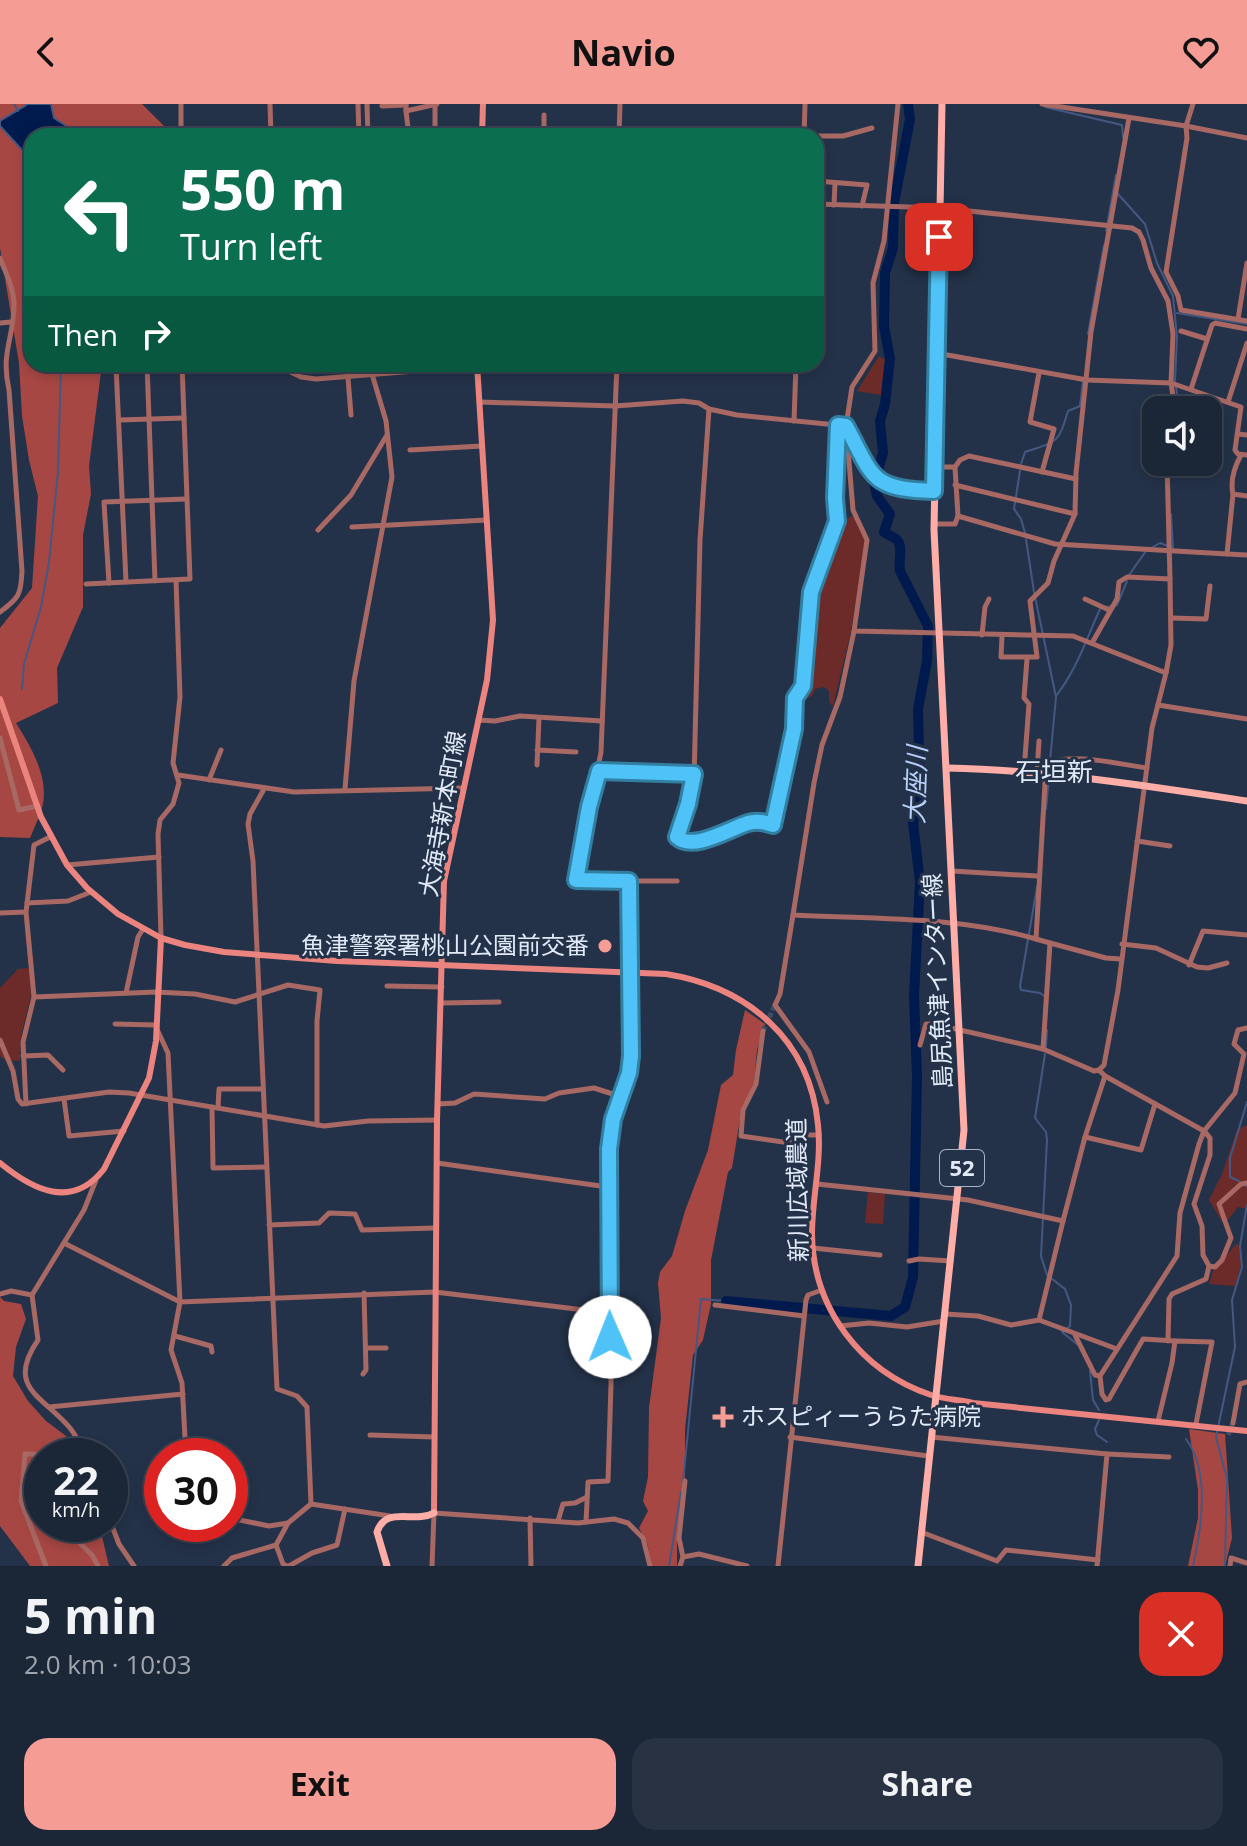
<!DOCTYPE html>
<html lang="en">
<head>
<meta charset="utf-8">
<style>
	body { margin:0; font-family:"Open Sans","Noto Sans JP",sans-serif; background:#283242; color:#f1f3f6; height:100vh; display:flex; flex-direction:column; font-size:30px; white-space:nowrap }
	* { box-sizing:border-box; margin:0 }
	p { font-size:26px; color:#a0a5ad }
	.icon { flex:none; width:44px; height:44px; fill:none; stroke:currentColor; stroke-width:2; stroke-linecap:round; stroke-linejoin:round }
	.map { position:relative; height:1462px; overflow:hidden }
	.details { display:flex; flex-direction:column; background:#1b2637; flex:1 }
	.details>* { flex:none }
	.banner { position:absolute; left:24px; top:24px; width:800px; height:244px; border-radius:24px; box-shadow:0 4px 12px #0003,0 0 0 2px #394352; background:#0b6e4f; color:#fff; overflow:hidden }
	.fabs { position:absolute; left:1142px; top:292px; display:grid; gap:16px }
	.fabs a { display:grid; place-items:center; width:80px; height:80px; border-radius:16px; background:#1b2637; box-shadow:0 4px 12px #0003,0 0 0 2px #394352; font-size:40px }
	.speed { position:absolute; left:24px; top:1334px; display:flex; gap:16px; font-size:40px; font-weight:700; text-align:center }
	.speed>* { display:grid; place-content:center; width:104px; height:104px; border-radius:50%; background:#1b2637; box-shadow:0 4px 12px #0003,0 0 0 2px #394352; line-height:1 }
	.speed small { font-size:20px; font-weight:400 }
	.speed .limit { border:12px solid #d22; background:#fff; color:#111 }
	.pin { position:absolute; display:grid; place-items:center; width:68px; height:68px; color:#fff; margin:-34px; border-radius:16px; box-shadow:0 4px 12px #0006 }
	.me { position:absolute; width:88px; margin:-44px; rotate:359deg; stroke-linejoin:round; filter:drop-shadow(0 0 6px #0008) }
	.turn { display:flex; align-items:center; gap:28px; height:168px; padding:0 24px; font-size:36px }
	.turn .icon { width:104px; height:104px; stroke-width:2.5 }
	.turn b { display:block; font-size:56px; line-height:68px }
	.then { display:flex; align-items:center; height:76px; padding:0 24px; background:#0003; gap:16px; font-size:30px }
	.round { display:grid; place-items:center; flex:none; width:84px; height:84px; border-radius:24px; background:#283242 }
	.summary { display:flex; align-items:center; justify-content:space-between; height:136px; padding:0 24px }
	h1 { font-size:48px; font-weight:700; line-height:60px }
	.cta { display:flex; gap:16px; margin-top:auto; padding:16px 24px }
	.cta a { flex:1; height:92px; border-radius:24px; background:#f59c95; color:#111; font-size:32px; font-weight:700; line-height:92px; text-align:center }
	.cta a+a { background:#283242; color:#f1f3f6 }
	header { display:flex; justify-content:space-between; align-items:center; height:104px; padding:0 24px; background:#f59c95; color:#111; font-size:36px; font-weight:700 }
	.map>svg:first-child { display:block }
	.green { fill:#6c2a28 }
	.forest { fill:#a74744 }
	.water { fill:#001a4e; stroke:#445881; stroke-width:2 }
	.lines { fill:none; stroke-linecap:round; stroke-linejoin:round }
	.stream { stroke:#445881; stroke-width:2 }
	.river { stroke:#001a4e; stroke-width:10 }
	.street-tunnel { stroke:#404e63; stroke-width:5; stroke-dasharray:5 2.5; stroke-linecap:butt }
	.street { stroke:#a86863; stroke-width:5 }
	.secondary { stroke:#eb847e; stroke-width:6 }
	.primary { stroke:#feaea7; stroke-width:7 }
	.route-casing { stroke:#337fa1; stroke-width:20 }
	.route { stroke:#4fc3f7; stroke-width:14 }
	.poi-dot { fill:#f59c95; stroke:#243249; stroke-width:3 }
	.labels { text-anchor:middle; stroke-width:6; stroke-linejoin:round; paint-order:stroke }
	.shield { fill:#243249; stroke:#a8b3c4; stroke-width:2 }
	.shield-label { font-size:22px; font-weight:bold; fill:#e1eaf9 }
	.street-label { font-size:24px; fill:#e1eaf9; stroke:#243249 }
	.poi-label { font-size:24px; fill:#e1eaf9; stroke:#243249; text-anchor:end }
	.neighbourhood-label { font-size:26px; fill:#e1eaf9; stroke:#243249 }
	.water-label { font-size:26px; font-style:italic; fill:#b9d1fa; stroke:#243249 }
</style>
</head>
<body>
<header><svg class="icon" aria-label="back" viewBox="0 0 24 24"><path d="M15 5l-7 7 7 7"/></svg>Navio<svg class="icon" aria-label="heart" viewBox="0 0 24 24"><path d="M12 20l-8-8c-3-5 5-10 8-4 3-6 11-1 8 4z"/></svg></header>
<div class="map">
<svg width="1247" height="1462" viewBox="0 0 1247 1462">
	<rect width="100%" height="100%" fill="#243249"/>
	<!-- green -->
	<g class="green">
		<polygon points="879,252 885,256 881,291 857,287"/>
		<polygon points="853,412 865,437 851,527 833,602 829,598 829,587 824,583 815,585 812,592 798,597 807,579 813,492 832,431 840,417"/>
		<polygon points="30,864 31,892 21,931 20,957 5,956 0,952 0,884 18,865"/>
		<polygon points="1247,1021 1247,1105 1238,1103 1224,1121 1209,1096 1222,1070 1237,1026"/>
		<polygon points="868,1088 885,1090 883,1120 865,1119"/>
		<path d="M1237,1139C1245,1153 1240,1167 1235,1182L1209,1180L1213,1167Z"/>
	</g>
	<!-- forest -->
	<g class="forest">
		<path d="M0,0H142L174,32H32V260H102L89,362L91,390L83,431V503L57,564L58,599L16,619C31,643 50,674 42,704C39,714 34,724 30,734L0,733V524L32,484L38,392L29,356L22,312L19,259L0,144Z"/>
		<polygon points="745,906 765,920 757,946 754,979 741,1009 732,1064 728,1068 711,1156 711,1200 703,1236 693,1251 685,1326 685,1374 677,1433 677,1462 652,1462 647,1439 639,1424 648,1407 643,1397 648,1373 649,1304 661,1214 658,1179 660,1168 672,1152 685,1107 708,1046 721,981 733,971 736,946"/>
		<polygon points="0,1193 4,1197 21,1200 26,1215 16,1243 13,1272 28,1297 46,1317 66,1332 78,1352 42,1352 42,1420 99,1420 109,1462 30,1462 0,1422"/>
		<polygon points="1189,1325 1225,1330 1232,1434 1225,1462 1188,1462 1198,1414 1198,1386"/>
	</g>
	<!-- water -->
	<polygon class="water" points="28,0 51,0 54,14 71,25 63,32 32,32 32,57 0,22 0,17"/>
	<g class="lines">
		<!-- stream -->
		<g class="stream">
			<polyline points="14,0 18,7"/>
			<polyline points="1045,1 1045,3 1122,21 1123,33"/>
			<polyline points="1117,89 1145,120 1157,159 1173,192 1177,233 1175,277"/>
			<polyline points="1106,127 1116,71"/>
			<polyline points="1177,209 1247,220"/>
			<polyline points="1088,230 1104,141"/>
			<polyline points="1176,283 1179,306"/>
			<path d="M1021,360L1025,348C1058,337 1058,340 1068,307L1080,302L1083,276"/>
			<polyline points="1020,367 1014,405 1021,415 1025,429"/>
			<polyline points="1026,435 1034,488 1056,593 1050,657"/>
			<polyline points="1151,444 1160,439 1173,444 1171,410"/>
			<polyline points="1129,471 1146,447"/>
			<polyline points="1106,503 1117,501 1127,477"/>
			<polyline points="22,585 24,560 41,503 49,458 58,368 61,260"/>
			<path d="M1056,592C1077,565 1086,536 1100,505"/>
			<polyline points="1046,705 1050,664"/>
			<polyline points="1037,783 1020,882 1021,886 1040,889 1044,892"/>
			<polyline points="1046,943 1047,926"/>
			<polyline points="1045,950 1035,1014 1046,1028 1047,1036 1041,1152 1047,1171 1065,1185 1071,1201 1070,1222 1062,1228 1077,1240"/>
			<polyline points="1239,1077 1230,1073 1230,1054 1247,998"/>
			<polyline points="1246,1082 1247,1082"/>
			<polyline points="1090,1267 1093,1296 1099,1306"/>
			<polyline points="1099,1316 1095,1325 1097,1331 1107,1338"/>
			<path d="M1186,1335C1211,1368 1201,1426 1193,1462"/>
			<polyline points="683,1378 701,1195 726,1197"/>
			<polyline points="669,1462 681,1388"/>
			<polyline points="1225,1462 1227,1375 1216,1333 1235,1243 1232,1196 1242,1163 1240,1142 1247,1101"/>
		</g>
		<!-- river -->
		<path class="river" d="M726,1197L891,1212L905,1203L913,1173L917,972L914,892L920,778L913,719L920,690L918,605L927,557L928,522L900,467C898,457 904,441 896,435C892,432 888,431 884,428L890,410L877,392L874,379L883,349L880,317L885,300L890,255L884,222L885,169L893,144L894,99L910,15L908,0"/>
		<!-- street-tunnel -->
		<g class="street-tunnel">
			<polyline points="763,927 775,901"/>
			<polyline points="1228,1331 1233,1319"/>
		</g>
		<!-- street -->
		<g class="street">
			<polyline points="181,0 181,32"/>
			<polyline points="270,0 271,32"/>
			<polyline points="358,0 359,32"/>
			<polyline points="367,0 368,32"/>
			<polyline points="406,0 406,7 437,0"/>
			<polyline points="898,0 884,137 873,179 875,247 852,283 846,322 853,406 867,436 854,527 1073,532 1166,569 1152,624 1118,886 1104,961 1099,966"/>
			<polyline points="1042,0 1186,22 1247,34"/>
			<polyline points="1193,0 1186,22 1187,34 1166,168 1178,192 1181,206 1247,217"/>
			<polyline points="382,2 406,1"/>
			<polyline points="406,7 409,32"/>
			<polyline points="544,11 544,32"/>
			<polyline points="429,32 435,29 435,0"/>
			<polyline points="619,32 620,0"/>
			<polyline points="804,32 843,32 872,24"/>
			<polyline points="804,32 805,0"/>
			<polyline points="816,77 867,81 862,102"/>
			<polyline points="816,100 940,104 1132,124 1139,128 1143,136 1151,164 1168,197 1173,230 1171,279 1175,306"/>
			<polyline points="834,101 835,79"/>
			<path d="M0,154C5,168 13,181 14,197C15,233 0,247 9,286L22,467C21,491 19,494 0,508"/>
			<polyline points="1238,215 1247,159"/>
			<polyline points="0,219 11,218"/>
			<polyline points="1181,227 1207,235"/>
			<polyline points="936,249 1087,276 1171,279 1241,303 1235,346 1238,350 1247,351"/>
			<polyline points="147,260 155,477"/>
			<polyline points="274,260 301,273 316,275 477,262"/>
			<polyline points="1039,269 1030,318 1054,325 1042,368"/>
			<polyline points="348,274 351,311"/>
			<polyline points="1191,285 1212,221 1215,219 1247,225"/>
			<polyline points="479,298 615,302 683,297 699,299 709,305 737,311 846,322"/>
			<polyline points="1228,298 1247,239"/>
			<path d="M709,305L700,436L694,676L677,733C693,748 731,724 748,719C756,716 765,719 773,721L794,625L795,594L803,582L811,488L837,417L835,394L838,321"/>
			<polyline points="119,316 184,314"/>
			<polyline points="794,317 796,260"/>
			<path d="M849,326C876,377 874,385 934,387"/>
			<polyline points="1238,330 1247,331"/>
			<polyline points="410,346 482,342"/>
			<path d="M1241,351C1235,362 1230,377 1233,390L1247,392"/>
			<polyline points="936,363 955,363 960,356 969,352 1076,375"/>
			<polyline points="955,363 958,412 1055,440 1227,450"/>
			<polyline points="955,381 1075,410"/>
			<polyline points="1233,390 1227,450 1247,451"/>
			<polyline points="934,420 955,420 958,412"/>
			<polyline points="352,423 487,416"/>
			<polyline points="318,426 351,391 387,331"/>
			<polyline points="126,478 116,262 186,260"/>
			<polyline points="109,479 104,398 186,395"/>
			<polyline points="86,480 190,475 182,260"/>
			<polyline points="1085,495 1109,506"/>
			<polyline points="1171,514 1206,515 1210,482"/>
			<path d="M854,527L840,593L822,641L814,679L793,811C873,815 958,812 1036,835L1046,662C1064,646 1123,661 1147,664"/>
			<polyline points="982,531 985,503 989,495"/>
			<polyline points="1002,532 1001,553 1037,553 1030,497 1048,479 1054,457 1075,410 1076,369 1091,228 1129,14"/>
			<polyline points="1092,539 1117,495 1119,478 1127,473 1170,475 1167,358"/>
			<polyline points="1166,569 1171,541 1170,475"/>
			<polyline points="1158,601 1247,615"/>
			<polyline points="478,616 495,617 520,612 602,617"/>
			<polyline points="0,634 19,706 37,702"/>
			<polyline points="537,646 576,648"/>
			<polyline points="537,661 539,614"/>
			<polyline points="599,667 694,670"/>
			<polyline points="1024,667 1029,600 1024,594 1027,555"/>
			<polyline points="1037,668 1039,637"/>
			<polyline points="178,671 294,688 463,684"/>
			<polyline points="209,676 221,646"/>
			<polyline points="264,685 250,710 248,720 253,757 277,1285 297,1292 307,1303 311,1400"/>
			<polyline points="345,685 354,577 392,373 386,317 369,260"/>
			<polyline points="1137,737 1170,742"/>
			<polyline points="67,761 159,753"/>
			<polyline points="952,767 1037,772"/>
			<polyline points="629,777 677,777"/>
			<polyline points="27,799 68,797 91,788"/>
			<polyline points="0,809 26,808"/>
			<polyline points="793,811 780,890 775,901 809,948 827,998"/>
			<polyline points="161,834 158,730 160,716 173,700 179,679 173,659 180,593 176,476"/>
			<polyline points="1036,835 1050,839 1043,945"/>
			<polyline points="1050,839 1106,854 1120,855"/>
			<polyline points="1122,840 1156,844 1197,863 1208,864 1227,859"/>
			<polyline points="1189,861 1203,827 1247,831"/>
			<polyline points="387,882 442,883"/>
			<polyline points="126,889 138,833 143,825"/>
			<polyline points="34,893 156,888 195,890 235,898 288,881 320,886 317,917 317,1021"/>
			<polyline points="441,899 499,898"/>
			<polyline points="115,920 155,921 168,949 180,1198 171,1246 182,1279 186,1352"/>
			<polyline points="763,927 756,980 743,1006 741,1032 790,1039 802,1031 819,1031"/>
			<polyline points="0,936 13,967 18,995 22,1000 109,988 129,989 324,1022 368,1017 437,1016"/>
			<polyline points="920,941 926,920 934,920 1043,945 1094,967 1099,966 1105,972 1204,1027 1210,1034 1210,1051 1194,1100 1202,1122 1203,1151 1209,1162 1215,1163 1222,1156 1231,1134 1219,1100 1241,1080 1247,1079"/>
			<polyline points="23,952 48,951 63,966"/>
			<polyline points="64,995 69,1032 124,1027"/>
			<polyline points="26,1000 23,938 34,893 26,808 34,741 50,733"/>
			<polyline points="438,1000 455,999 474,990 545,995 559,989 594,984 619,992"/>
			<polyline points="212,1003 213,1064 266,1063"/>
			<polyline points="218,1004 219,985 263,985"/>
			<polyline points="1085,1033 1105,972"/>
			<polyline points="437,1059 608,1083"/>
			<polyline points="817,1080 968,1096 1063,1117 1039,1216 1011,1221 978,1212 945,1210"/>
			<polyline points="1063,1117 1085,1033 1141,1046 1155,1000"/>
			<polyline points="269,1121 319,1119 329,1109 355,1110 362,1126 436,1124"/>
			<polyline points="64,1139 180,1198 435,1188 609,1209"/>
			<polyline points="813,1144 880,1151"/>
			<polyline points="909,1157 919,1155 951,1157"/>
			<polyline points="0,1190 11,1187 32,1191"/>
			<polyline points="715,1201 804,1212"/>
			<polyline points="1039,1216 1117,1245"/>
			<polyline points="840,1222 869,1219 907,1223 944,1217"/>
			<polyline points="1075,1231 1095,1271 1100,1272 1177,1152 1180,1109 1199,1040 1204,1027 1235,989 1244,950 1234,940 1238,926 1247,924"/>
			<polyline points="175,1232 211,1242 212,1248"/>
			<polyline points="1168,1237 1169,1195 1172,1190 1206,1175 1209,1162"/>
			<polyline points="366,1244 386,1244"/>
			<polyline points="363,1270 366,1266 364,1189"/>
			<polyline points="1100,1272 1102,1290 1106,1296 1109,1295 1143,1235 1175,1237"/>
			<polyline points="49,1303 183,1290"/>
			<polyline points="1158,1317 1172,1259 1175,1237 1212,1238 1196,1320"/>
			<polyline points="1233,1319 1240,1280 1247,1278"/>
			<polyline points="370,1331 434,1333"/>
			<polyline points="790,1333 928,1352"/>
			<polyline points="931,1333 1107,1350 1097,1462"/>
			<polyline points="1107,1350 1169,1353"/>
			<path d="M87,1352C82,1343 77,1333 70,1324C43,1292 5,1284 38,1236L32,1191L84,1106L96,1076"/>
			<polyline points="42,1359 35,1350 25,1350 21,1397 46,1462"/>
			<polyline points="230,1414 269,1422 288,1419"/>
			<polyline points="530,1414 531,1462"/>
			<polyline points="110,1417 119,1440 134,1462"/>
			<polyline points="558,1417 563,1400 575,1399 587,1393"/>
			<polyline points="586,1418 588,1378 608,1377 611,1280 609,1045 613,1015 629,969 631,952 629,777 576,776 601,648 617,260"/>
			<polyline points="60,1420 92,1451 98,1462"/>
			<polyline points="921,1428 997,1457 1006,1446 1098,1456"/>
			<polyline points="276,1441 283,1460 287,1462"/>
			<polyline points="683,1453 679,1434 685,1377"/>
			<polyline points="224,1462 232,1454 276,1441 288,1419 311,1400 390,1412"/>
			<polyline points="289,1462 312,1449 337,1441 345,1405"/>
			<polyline points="432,1462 434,1409 578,1419 614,1415 628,1419 643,1434 650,1462"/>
			<polyline points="680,1462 683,1453 699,1450 747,1462"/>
			<polyline points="778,1462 806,1196 808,1191 822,1186"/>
			<polyline points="1230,1462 1231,1454 1247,1459"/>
		</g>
		<!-- secondary -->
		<g class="secondary">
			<polyline points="482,32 483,0"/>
			<path d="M0,595L41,713L67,761L87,784L118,810L161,834L185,841L224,848L337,857L666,870C747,883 810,935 818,1021C822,1058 812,1093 812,1130C813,1204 860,1267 931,1291C944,1295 959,1296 973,1299L1247,1327"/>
			<path d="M0,1059C33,1086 72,1106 104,1065L149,974L156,937L161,834"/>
			<polyline points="434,1409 437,1016 444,777 487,576 493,516 477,260"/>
		</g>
		<!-- primary -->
		<g class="primary">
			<path d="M947,664C1048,666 1147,682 1247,697"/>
			<path d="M387,1462L377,1428C386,1401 414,1420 434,1409"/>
			<polyline points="918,1462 964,1026 934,426 942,0"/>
		</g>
	</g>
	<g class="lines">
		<defs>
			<path id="route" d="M610,1233L609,1045L613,1015L629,969L631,952L629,777L576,776L589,703L599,667L694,670L688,700L677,733C693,748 731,724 748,719C757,716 765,718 773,721L794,625L795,594L803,582L811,488L837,417L835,394L838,321L846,322C874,374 870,385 934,387L939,133"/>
		</defs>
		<!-- route casing -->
		<use href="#route" class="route-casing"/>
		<!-- route -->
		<use href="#route" class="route"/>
	</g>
	<!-- markers -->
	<g class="poi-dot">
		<circle cx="605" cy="842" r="8"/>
		<path d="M719 1301h8v8h8v8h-8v8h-8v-8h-8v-8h8z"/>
	</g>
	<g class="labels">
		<!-- shield labels -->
		<rect class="shield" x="940" y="1046" width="44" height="36" rx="6"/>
		<g class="shield-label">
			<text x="962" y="1072">52</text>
		</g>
		<!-- street labels -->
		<g class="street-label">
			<text transform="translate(443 710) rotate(-80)" y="8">大海寺新本町線</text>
			<text transform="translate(938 877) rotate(-93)" y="8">島尻魚津インター線</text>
			<text transform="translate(798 1086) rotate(-91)" y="8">新川広域農道</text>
		</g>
		<!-- poi labels -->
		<g class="poi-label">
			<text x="589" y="850">魚津警察署桃山公園前交番</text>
			<text x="741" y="1321" text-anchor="start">ホスピィーうらた病院</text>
		</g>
		<!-- neighbourhood labels -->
		<g class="neighbourhood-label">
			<text x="1054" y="677">石垣新</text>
		</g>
		<!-- water labels -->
		<g class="water-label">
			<text transform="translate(916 681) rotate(-88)" y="9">大座川</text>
		</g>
	</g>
</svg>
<div class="fabs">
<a><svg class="icon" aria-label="sound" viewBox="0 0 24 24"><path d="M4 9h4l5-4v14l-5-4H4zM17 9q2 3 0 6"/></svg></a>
</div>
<div class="speed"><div>22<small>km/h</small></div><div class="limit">30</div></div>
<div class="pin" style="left:939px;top:133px;background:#d93025"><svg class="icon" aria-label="arrive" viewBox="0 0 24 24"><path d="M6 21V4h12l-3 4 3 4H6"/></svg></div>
<svg class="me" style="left:610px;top:1233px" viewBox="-20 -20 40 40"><circle r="19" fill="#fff"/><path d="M0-13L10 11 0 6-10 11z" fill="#4fc3f7"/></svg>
<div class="banner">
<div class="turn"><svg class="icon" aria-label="left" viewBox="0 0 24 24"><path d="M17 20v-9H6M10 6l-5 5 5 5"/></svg><div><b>550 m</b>Turn left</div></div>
<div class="then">Then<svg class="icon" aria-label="right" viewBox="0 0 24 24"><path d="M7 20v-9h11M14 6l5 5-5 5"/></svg></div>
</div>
</div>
<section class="details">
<div class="summary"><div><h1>5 min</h1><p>2.0 km · 10:03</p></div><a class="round" style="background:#d93025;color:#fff"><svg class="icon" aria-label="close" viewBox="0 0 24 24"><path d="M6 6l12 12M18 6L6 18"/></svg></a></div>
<div class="cta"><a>Exit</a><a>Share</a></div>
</section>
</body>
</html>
